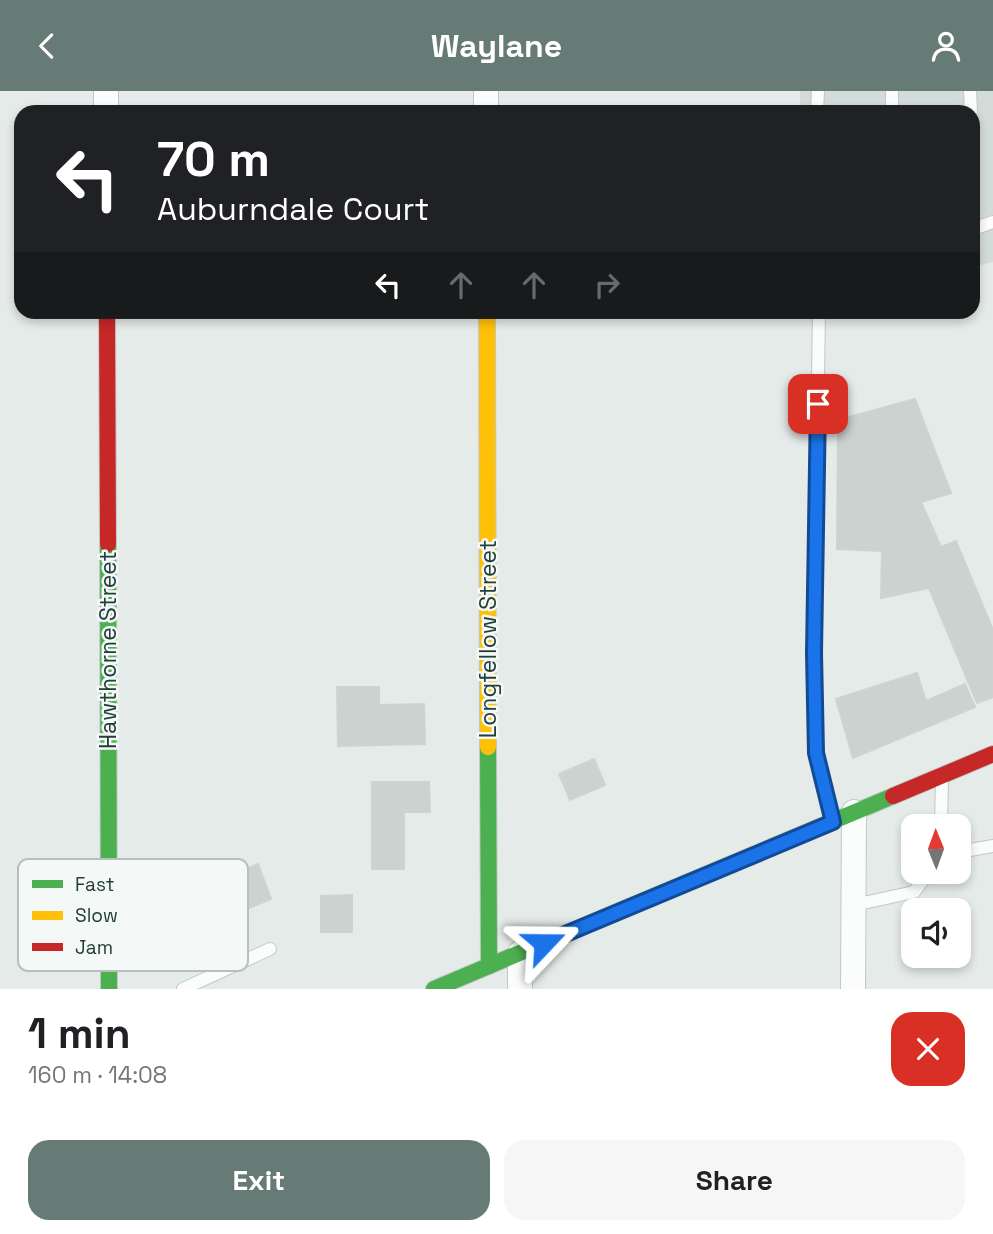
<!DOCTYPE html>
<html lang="en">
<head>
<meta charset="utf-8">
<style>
	body { margin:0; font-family:"Space Grotesk",sans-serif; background:#f6f6f6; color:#202124; height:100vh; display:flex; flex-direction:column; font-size:26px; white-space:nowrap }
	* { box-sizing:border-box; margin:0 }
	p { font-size:23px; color:#757577 }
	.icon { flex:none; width:38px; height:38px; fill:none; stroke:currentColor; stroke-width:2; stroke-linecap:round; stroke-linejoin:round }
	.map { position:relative; height:898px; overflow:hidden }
	.panel { display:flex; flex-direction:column; background:#fff; flex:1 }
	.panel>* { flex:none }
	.top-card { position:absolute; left:14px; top:14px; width:966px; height:214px; border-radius:21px; box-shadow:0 4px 10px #0003; background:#202124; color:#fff; overflow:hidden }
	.needle { width:46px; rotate:359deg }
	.controls { position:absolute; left:901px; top:723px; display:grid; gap:14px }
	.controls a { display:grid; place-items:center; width:70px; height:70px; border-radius:14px; background:#fff; box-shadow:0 4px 10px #0003; font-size:35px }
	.pin { position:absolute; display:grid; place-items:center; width:60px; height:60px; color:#fff; margin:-30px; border-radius:14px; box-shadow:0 4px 10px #0006 }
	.me { position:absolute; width:77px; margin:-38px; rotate:67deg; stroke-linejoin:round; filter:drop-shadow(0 0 5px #0008) }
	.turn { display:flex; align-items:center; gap:24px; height:147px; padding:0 28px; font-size:32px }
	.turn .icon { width:91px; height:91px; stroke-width:2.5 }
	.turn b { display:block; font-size:49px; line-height:60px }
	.lanes { display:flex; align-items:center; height:66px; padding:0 28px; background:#0003; justify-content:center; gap:35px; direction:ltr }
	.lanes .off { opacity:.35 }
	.round { display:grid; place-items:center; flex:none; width:74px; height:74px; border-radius:21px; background:#f6f6f6 }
	.overview { display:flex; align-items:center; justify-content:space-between; height:119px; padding:0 28px }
	h1 { font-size:42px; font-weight:800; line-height:52px }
	.cta { display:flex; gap:14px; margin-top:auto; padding:14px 28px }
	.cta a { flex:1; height:80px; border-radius:21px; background:#677b76; color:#fff; font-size:28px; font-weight:800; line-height:80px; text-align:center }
	.cta a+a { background:#f6f6f6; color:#202124 }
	header { display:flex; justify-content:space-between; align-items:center; height:91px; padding:0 28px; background:#677b76; color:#fff; font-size:32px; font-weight:800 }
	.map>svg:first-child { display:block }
	.built { fill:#d3dcd8 }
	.building { fill:#ccd2d0; stroke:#ced3d1; stroke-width:2 }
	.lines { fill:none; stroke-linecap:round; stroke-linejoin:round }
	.lane-casing { stroke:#c2c8c5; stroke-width:14 }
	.street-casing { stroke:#c2c8c5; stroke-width:26 }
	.fast-casing { stroke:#c1c8c5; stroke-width:18 }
	.slow-casing { stroke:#c1c8c5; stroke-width:18 }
	.jam-casing { stroke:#c1c8c5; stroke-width:18 }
	.lane { stroke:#fbfcfc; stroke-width:12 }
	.street { stroke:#fbfcfc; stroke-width:24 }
	.fast { stroke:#4caf50; stroke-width:16 }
	.slow { stroke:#ffc107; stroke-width:16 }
	.jam { stroke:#c62828; stroke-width:16 }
	.route-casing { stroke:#114b97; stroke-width:18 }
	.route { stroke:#1a73e8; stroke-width:12 }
	.labels { text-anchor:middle; stroke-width:5; stroke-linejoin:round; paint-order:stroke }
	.street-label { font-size:23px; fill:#233e38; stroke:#f4f9f7 }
	.key { fill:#f4f9f7; stroke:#b5c1be; stroke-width:2 }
	.key-label { font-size:19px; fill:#233e38 }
</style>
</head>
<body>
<header><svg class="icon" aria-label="back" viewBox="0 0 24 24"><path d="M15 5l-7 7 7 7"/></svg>Waylane<svg class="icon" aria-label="person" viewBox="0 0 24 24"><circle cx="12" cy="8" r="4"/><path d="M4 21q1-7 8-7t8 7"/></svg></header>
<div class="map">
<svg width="993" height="898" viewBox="0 0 993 898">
	<rect width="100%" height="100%" fill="#e5ebe8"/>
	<!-- built -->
	<polygon class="built" points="800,0 993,0 993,171 973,176 973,21 800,21"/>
	<!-- building -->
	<g class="building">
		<polygon points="915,308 951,402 921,411 941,456 956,450 993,539 993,606 977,612 929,497 881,507 882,460 837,458 838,329"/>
		<polygon points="917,582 926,610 965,593 975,616 853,667 836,608"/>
		<polygon points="337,596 379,596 379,614 424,613 425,653 338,655"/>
		<polygon points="594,668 605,694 570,709 559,683"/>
		<polygon points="372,691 429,691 430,721 404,721 404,778 372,778"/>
		<polygon points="258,773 271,808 212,832 197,797"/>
		<polygon points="352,804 352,841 321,841 321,805"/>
	</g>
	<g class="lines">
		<defs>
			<g id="lane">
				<polyline points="892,0 892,21"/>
				<polyline points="970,0 971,21"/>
				<polyline points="817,21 818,0"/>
				<polyline points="973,138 993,131"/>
				<polyline points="819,220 814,562 816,662 832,727"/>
				<polyline points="941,735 942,689"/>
				<polyline points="959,761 993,755"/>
				<polyline points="854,814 914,801 930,780"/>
				<polyline points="183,898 270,858"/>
			</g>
			<g id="street">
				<polyline points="106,0 106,21"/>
				<polyline points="486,0 486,21"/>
				<polyline points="520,898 520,862"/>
				<polyline points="853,898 854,721"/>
			</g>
			<g id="fast">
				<polyline points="108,453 109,898"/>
				<polyline points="488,656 489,875"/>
				<polyline points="434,898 893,705"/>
			</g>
			<polyline id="slow" points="487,220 488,656"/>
			<g id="jam">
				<polyline points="107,220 108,453"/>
				<polyline points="893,705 993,663"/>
			</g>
		</defs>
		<!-- lane casing -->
		<use href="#lane" class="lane-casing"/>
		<!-- street casing -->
		<use href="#street" class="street-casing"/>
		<!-- fast casing -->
		<use href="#fast" class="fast-casing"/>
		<!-- slow casing -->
		<use href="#slow" class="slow-casing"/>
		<!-- jam casing -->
		<use href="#jam" class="jam-casing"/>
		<!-- lane -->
		<use href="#lane" class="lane"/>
		<!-- street -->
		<use href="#street" class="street"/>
		<!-- fast -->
		<use href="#fast" class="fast"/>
		<!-- slow -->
		<use href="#slow" class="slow"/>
		<!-- jam -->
		<use href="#jam" class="jam"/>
	</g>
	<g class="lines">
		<defs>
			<polyline id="route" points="544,852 833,731 816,662 814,562 818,313"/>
		</defs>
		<!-- route casing -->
		<use href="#route" class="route-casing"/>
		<!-- route -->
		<use href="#route" class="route"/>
	</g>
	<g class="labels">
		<!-- street labels -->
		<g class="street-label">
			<text transform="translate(488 548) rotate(-90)" y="8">Longfellow Street</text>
			<text transform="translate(108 559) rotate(-90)" y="8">Hawthorne Street</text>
		</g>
	</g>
	<!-- legend -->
	<rect x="18" y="768" width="230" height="112" rx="10" class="key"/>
	<rect x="32" y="789" width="31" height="8" fill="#4caf50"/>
	<rect x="32" y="820" width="31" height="9" fill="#ffc107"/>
	<rect x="32" y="852" width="31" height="8" fill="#c62828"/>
	<g class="key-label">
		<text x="75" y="800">Fast</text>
		<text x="75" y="831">Slow</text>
		<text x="75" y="863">Jam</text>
	</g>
</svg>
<div class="controls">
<a><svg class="needle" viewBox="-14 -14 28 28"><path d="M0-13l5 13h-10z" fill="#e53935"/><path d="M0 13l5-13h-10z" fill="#757577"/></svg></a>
<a><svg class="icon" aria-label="sound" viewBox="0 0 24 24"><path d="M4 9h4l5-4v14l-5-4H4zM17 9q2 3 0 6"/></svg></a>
</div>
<div class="pin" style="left:818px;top:313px;background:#d93025"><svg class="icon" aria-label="arrive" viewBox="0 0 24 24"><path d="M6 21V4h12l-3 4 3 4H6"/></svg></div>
<svg class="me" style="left:544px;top:852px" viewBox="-20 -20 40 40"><path d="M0-17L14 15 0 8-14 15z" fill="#1a73e8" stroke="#fff" stroke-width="4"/></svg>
<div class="top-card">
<div class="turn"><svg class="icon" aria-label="left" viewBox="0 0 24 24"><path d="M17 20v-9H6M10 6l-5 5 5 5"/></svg><div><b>70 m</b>Auburndale Court</div></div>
<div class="lanes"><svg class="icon" aria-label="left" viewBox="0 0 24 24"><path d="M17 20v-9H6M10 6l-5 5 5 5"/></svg><svg class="icon off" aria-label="ahead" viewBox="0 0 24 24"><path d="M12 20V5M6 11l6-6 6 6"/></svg><svg class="icon off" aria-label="ahead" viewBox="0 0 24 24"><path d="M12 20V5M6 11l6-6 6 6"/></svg><svg class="icon off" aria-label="right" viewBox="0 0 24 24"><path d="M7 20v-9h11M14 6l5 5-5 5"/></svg></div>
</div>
</div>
<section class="panel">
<div class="overview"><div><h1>1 min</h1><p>160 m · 14:08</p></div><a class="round" style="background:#d93025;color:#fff"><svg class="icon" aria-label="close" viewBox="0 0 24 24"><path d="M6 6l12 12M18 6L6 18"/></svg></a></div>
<div class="cta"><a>Exit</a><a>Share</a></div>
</section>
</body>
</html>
